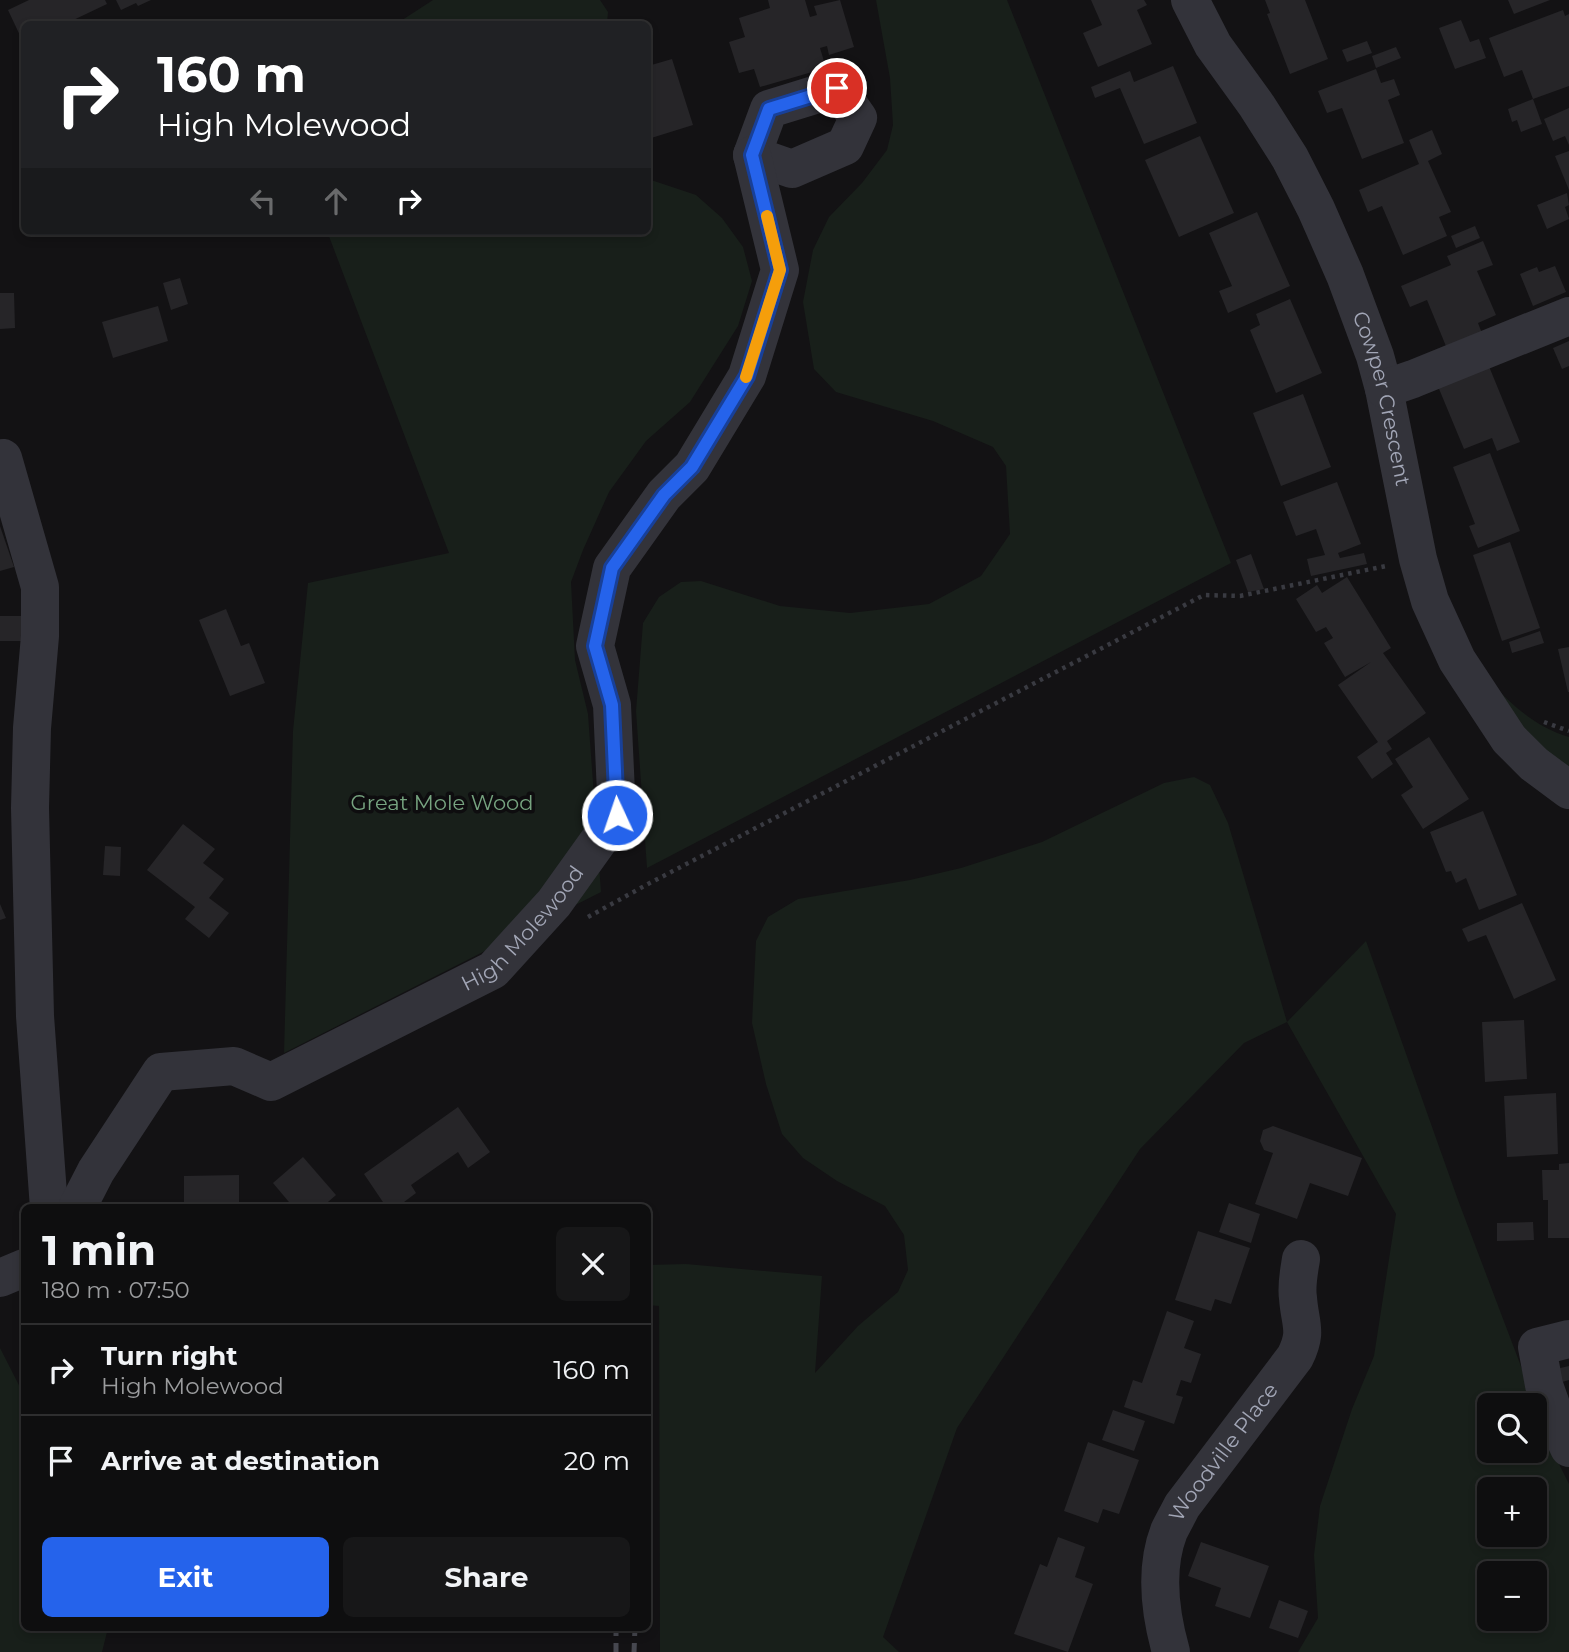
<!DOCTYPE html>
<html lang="en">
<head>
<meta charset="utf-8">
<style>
	body { margin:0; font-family:Montserrat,sans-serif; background:#171718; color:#f1f3f6; height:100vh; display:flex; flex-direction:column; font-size:26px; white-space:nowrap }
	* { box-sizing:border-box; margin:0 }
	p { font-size:23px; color:#9b9c9e }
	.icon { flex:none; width:38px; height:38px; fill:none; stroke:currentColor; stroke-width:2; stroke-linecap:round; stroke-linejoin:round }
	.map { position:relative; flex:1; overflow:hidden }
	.sheet { position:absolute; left:21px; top:1204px; width:630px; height:427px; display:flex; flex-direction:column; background:#0e0e0f; border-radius:10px; box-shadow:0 4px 10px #0003,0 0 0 2px #2e2e2f }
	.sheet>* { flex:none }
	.hud { position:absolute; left:21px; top:21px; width:630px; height:214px; border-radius:10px; box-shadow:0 4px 10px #0003,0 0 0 2px #2e2e2f; background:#202124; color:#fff; overflow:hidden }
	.tools { position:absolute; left:1477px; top:1393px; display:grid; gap:14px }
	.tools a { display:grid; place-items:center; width:70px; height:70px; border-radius:10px; background:#0e0e0f; box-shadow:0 4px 10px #0003,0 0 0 2px #2e2e2f; font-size:35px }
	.pin { position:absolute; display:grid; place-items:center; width:60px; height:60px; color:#fff; margin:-30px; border:4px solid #fff; border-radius:50%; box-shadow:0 2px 7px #0007 }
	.me { position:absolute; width:77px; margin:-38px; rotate:357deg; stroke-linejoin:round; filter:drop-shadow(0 0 5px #0008) }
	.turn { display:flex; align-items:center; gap:24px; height:147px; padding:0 21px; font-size:32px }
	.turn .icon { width:91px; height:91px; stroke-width:2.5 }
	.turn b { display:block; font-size:49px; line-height:60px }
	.lanes { display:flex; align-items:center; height:66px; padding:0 21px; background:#0003; justify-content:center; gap:35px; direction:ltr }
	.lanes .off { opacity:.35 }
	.round { display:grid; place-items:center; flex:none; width:74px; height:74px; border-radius:10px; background:#171718 }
	.overview { display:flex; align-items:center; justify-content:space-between; height:119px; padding:0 21px }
	h1 { font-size:42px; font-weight:700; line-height:52px }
	.button { display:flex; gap:14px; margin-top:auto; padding:14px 21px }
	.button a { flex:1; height:80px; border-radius:10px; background:#2563eb; color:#fff; font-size:28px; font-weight:700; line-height:80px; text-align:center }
	.button a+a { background:#171718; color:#f1f3f6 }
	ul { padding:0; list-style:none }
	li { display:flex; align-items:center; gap:21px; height:91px; padding:0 21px; border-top:2px solid #2e2e2f }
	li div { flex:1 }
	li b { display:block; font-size:26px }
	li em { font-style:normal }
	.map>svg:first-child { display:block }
	.green { fill:#181f1a; fill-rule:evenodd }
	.building { fill:#262528 }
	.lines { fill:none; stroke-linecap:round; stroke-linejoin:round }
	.path { stroke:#393a41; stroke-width:4.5; stroke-dasharray:3.5 5; stroke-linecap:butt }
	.minor { stroke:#33333a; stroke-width:38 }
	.rail { stroke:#46474f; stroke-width:5; stroke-dasharray:9 7; stroke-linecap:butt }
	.route-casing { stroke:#184099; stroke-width:18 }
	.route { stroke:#2563eb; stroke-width:12 }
	.slow { stroke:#f59e0b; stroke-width:12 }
	.labels { text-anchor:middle; stroke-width:7; stroke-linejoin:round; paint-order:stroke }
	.street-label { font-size:21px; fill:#a2a6b6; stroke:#0e0d0f }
	.park-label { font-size:21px; fill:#77a480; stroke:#0e0d0f }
</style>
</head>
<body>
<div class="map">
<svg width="1569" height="1652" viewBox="0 0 1569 1652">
	<rect width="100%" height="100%" fill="#131214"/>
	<!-- green -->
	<g class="green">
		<polygon points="433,0 600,0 608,12 607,24 396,24"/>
		<polygon points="876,0 1007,0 1231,563 647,868 636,711 643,623 659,597 681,582 701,581 780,606 850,613 929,604 981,576 1010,534 1006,466 993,447 933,421 836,392 814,369 803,302 813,250 829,217 862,183 887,150 893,125 890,78"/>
		<polygon points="648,179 696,195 722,218 743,247 752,281 738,326 690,402 646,441 609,492 583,550 571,582 575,660 588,714 601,892 284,1053 293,731 308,583 449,553 327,231 648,231"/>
		<path d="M1493,685C1515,708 1538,728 1569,737V777L1538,753Z"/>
		<path d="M1194,777L1210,785L1228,823L1287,1022L1366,941L1458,1200L1555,1456L1569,1484V1652H1298L1318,1618L1314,1555L1320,1506L1352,1409L1374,1356L1396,1214L1287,1022L1244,1043L1140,1149L957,1428L883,1637L899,1652H660L659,1306L648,1305V1265L686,1264L822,1276L815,1373L858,1326L898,1292L908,1270L904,1235L885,1206L837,1181L803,1158L782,1134L766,1084L752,1023L756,941L768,917L798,899L910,880L961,868L1042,842L1164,783ZM1489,1405H1535V1451H1489ZM1489,1489H1535V1535H1489ZM1489,1573H1535V1619H1489Z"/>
		<polygon points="0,1348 24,1395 24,1628 108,1628 102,1652 0,1652"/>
	</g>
	<!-- building -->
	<g class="building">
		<polygon points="29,0 105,0 107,4 65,24 24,24 24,44 8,10"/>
		<polygon points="116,0 151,0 138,6 136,3 121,10"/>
		<polygon points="768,0 805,0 810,17 817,15 814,6 840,0 854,47 829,55 827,46 820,48 826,68 760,87 754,69 739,73 729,42 745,37 739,18 770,8"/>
		<polygon points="1091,0 1144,0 1147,5 1137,10 1152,44 1098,67 1083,33 1102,25"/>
		<polygon points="1265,0 1305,0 1328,59 1290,74 1267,14 1270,13"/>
		<polygon points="1508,0 1550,0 1514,14"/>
		<polygon points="1563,10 1565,16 1569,14 1569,86 1533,99 1542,124 1521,132 1517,120 1512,122 1508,109 1533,99 1522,70 1504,77 1489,38"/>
		<polygon points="1461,20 1470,42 1479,39 1486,58 1455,69 1439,28"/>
		<polygon points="1367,41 1372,53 1347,62 1342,50"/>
		<polygon points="1396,47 1401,58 1376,68 1372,56"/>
		<polygon points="672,59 693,125 648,139 648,107 653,105 648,87 648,66"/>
		<polygon points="1173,66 1197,123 1144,144 1120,88 1095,98 1091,87 1130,71 1134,82"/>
		<polygon points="1376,69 1381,83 1394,79 1400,95 1388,100 1404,143 1362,159 1342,108 1327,113 1318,91"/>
		<polygon points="1569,108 1569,145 1565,136 1553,141 1544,119"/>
		<polygon points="1432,130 1442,154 1428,161 1451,212 1439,217 1447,236 1403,255 1382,206 1368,212 1359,190 1419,164 1409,140"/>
		<polygon points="1200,136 1234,213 1179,237 1145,160"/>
		<polygon points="1569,151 1569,190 1555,156"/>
		<polygon points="1567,193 1569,205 1565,207 1569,219 1547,229 1537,205"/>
		<polygon points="1257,212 1290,286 1228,313 1219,291 1232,286 1209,233"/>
		<polygon points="1475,226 1480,238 1456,248 1451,236"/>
		<polygon points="1483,241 1493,265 1477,271 1496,315 1478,323 1483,336 1448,351 1427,300 1410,307 1401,286 1451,265 1447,256"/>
		<polygon points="1555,266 1566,292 1533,306 1520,274 1537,267 1539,272"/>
		<polygon points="180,278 188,304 171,310 163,283"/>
		<polygon points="0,293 14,293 15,328 0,329"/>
		<polygon points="1290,299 1322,373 1276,393 1250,330 1260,325 1256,314"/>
		<polygon points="158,306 168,341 113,358 102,322"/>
		<polygon points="1569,341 1569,366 1562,369 1553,348"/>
		<polygon points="1488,364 1520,442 1497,451 1492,438 1464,449 1437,384"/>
		<polygon points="1303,394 1331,467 1281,486 1253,413"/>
		<polygon points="1490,453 1520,531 1478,548 1469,526 1475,524 1453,467"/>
		<polygon points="1337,482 1361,544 1338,553 1340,558 1364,553 1367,564 1311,576 1307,559 1325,555 1316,529 1296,536 1283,502"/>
		<polygon points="0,526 14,567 0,571"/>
		<polygon points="1510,542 1540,628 1502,641 1473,555"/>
		<polygon points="1251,554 1264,589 1248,592 1236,560"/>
		<polygon points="1347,577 1391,648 1383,653 1426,713 1387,741 1392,749 1386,753 1393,764 1372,779 1357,757 1378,742 1338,685 1371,662 1345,677 1324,643 1333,638 1326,627 1316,632 1296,599 1317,585 1322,593"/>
		<polygon points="226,609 241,646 249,643 265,683 230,696 199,620"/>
		<rect x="0" y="616" width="22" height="25"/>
		<polygon points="1540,631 1544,643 1512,653 1509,642"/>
		<polygon points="1569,647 1569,692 1568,692 1558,649"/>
		<polygon points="1429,737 1469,799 1423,829 1401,795 1413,787 1395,759"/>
		<polygon points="1483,811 1517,895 1479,910 1466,878 1456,883 1451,871 1446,872 1430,832"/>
		<polygon points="183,824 215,849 203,863 224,879 209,898 229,913 209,938 185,919 195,907 147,870"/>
		<polygon points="105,846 121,847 120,876 103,875"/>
		<polygon points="1522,903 1556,980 1514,999 1486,935 1468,942 1462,929"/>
		<polygon points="0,904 6,918 0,920"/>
		<polygon points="1524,1020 1527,1079 1485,1082 1482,1022"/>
		<polygon points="1556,1093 1558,1154 1507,1157 1504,1096"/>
		<polygon points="458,1107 490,1152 468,1168 458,1152 411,1185 416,1193 396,1208 387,1208 364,1174"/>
		<polygon points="1273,1126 1362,1158 1348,1196 1310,1183 1297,1219 1255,1204 1273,1153 1264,1150 1260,1141 1263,1130"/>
		<polygon points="303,1157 336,1195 321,1208 294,1208 273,1183"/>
		<polygon points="1569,1163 1569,1238 1548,1238 1548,1200 1543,1200 1542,1170 1559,1170 1559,1164"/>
		<polygon points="239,1175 239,1208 184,1208 184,1176"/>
		<polygon points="1229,1203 1260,1214 1251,1243 1219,1232"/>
		<polygon points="1533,1222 1534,1240 1497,1241 1497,1223"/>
		<polygon points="1198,1231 1250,1248 1231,1304 1215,1299 1211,1311 1175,1300"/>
		<polygon points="1167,1311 1194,1321 1184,1348 1201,1354 1191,1383 1181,1380 1176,1395 1183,1397 1174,1424 1124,1407 1133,1380 1142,1383"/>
		<polygon points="1569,1366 1569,1380 1559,1383 1556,1369"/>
		<polygon points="1113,1410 1145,1421 1134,1451 1102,1440"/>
		<polygon points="1088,1442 1139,1460 1119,1514 1103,1509 1098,1523 1064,1511"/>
		<polygon points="1058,1537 1085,1547 1075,1577 1093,1584 1068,1652 1014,1634 1040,1564 1047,1567"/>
		<polygon points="1201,1542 1269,1566 1250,1618 1215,1606 1221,1588 1188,1576"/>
		<polygon points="1279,1600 1308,1611 1298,1638 1269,1628"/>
	</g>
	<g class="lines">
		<!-- path -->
		<g class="path">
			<polyline points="1544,722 1569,731"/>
			<polyline points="588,917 648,884 1204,595 1240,596 1386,566"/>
		</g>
		<!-- minor -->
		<g class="minor">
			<path id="s1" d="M1190,0L1213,45L1257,106L1290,158L1316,209L1345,275L1375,356L1384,389L1418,559L1430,601L1457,660L1509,739L1534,764L1569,790"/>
			<polygon points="837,88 858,118 845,146 792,169 752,155 769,109"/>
			<polyline points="1384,389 1413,379 1569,316"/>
			<polyline points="3,458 40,587 40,636 32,728 30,808 35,1016 49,1208"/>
			<path id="s2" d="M77,1208L96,1171L161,1072L234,1066L271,1082L493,970L554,903L617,815L612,705L595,646L612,568L664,495L692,467L747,376L780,270L752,155"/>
			<polyline points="0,1278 24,1268"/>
			<polyline points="1569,1339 1537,1347 1544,1385 1557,1422 1569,1448"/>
			<path id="s3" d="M1171,1652C1160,1613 1154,1570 1169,1531C1173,1523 1178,1514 1182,1506L1295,1357C1308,1331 1300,1325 1298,1298C1296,1285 1299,1272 1301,1259"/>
		</g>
		<!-- rail -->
		<g class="rail">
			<polyline points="616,1652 616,1628"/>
			<polyline points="634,1652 635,1628"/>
		</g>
	</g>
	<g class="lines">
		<defs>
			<polyline id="route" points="617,815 612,705 595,646 612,568 664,495 692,467 747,376 780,270 752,155 769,109 837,88"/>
		</defs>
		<!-- route casing -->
		<use href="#route" class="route-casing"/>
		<!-- route -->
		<use href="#route" class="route"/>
		<!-- slow -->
		<polyline class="slow" points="746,377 780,270 767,216"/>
	</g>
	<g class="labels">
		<!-- street labels -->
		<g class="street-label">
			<text dy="7" stroke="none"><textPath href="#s1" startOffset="446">Cowper Crescent</textPath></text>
			<text dy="7" stroke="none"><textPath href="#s2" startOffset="572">High Molewood</textPath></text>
			<text dy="7" stroke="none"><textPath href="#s3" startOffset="219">Woodville Place</textPath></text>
		</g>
		<!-- park labels -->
		<g class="park-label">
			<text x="442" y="810">Great Mole Wood</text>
		</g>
	</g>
</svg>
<div class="tools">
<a><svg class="icon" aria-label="search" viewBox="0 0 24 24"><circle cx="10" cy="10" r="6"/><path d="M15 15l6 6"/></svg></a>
<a>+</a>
<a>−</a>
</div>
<div class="pin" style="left:837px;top:88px;background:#d93025"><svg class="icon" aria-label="arrive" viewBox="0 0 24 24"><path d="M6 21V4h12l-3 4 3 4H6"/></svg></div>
<svg class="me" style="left:617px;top:815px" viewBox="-20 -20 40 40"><circle r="17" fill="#2563eb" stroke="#fff" stroke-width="3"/><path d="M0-11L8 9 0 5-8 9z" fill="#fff"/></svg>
<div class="hud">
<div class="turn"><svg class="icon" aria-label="right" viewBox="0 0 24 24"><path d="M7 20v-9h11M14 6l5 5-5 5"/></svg><div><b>160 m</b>High Molewood</div></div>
<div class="lanes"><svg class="icon off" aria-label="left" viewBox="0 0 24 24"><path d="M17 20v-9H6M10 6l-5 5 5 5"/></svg><svg class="icon off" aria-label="ahead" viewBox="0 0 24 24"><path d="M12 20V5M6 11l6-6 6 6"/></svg><svg class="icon" aria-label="right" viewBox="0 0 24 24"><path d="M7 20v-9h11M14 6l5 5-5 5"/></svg></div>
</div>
<section class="sheet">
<div class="overview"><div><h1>1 min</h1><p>180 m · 07:50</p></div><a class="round"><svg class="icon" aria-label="close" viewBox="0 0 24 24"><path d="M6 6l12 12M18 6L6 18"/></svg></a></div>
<ul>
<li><svg class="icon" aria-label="right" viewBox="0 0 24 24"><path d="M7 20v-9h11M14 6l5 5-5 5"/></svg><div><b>Turn right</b><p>High Molewood</p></div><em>160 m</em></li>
<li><svg class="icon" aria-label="arrive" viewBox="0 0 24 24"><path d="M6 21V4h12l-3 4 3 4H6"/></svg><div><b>Arrive at destination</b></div><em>20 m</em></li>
</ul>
<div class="button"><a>Exit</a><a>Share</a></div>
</section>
</div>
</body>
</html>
